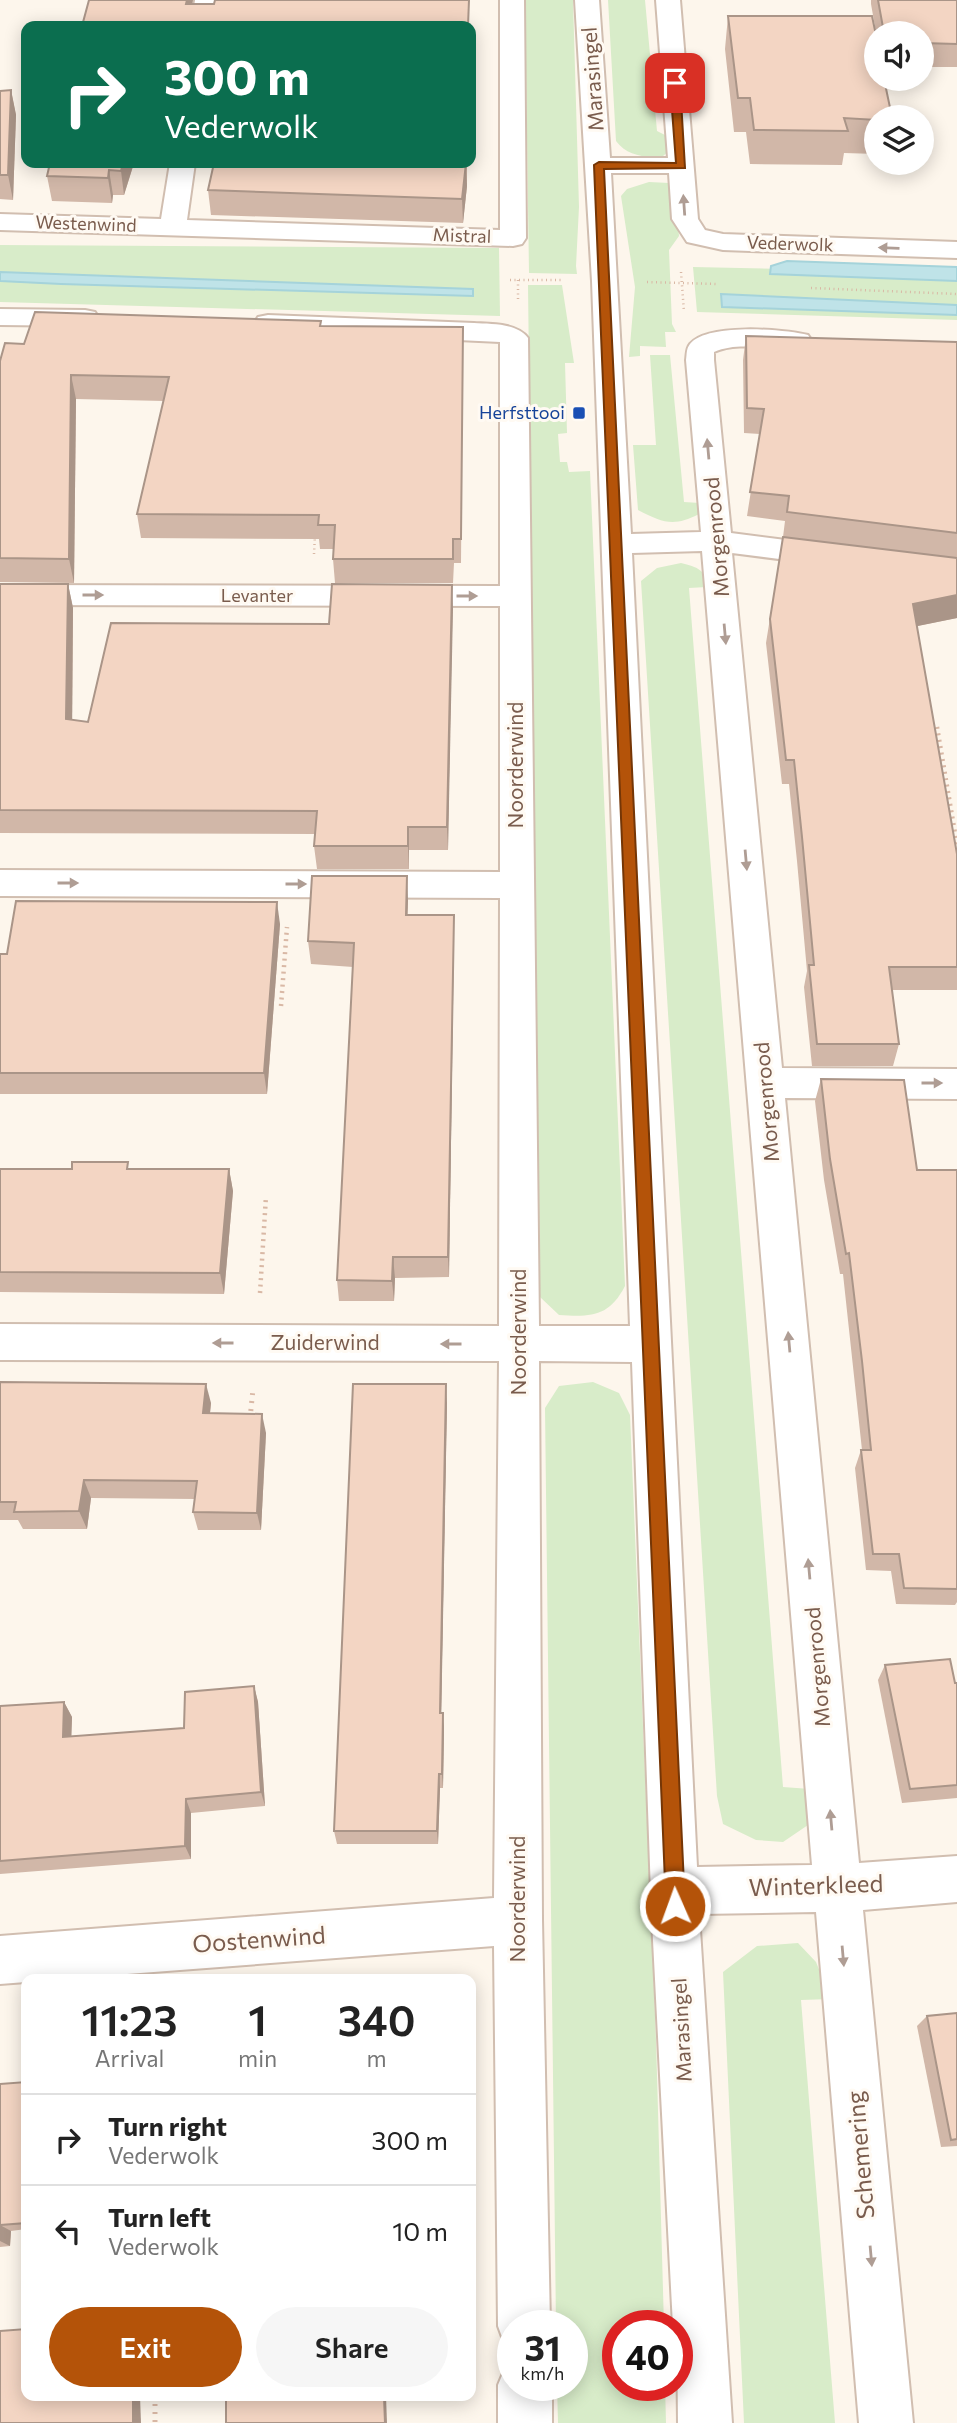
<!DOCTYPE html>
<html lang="en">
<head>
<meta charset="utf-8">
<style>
	body { margin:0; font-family:Commissioner,sans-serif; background:#f6f6f6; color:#222; height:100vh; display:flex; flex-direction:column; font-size:26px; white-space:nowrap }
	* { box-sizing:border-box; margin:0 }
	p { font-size:23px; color:#767676 }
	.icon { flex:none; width:38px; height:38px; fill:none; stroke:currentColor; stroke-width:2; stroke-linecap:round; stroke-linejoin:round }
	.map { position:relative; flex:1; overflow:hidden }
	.details { position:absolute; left:21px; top:1974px; width:455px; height:427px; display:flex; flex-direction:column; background:#fff; border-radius:14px; box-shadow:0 4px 18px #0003 }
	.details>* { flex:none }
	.hud { position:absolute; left:21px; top:21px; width:455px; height:147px; border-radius:14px; box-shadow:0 4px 18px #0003; background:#0b6e4f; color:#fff; overflow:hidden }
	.tools { position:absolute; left:864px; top:21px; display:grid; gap:14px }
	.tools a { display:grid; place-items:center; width:70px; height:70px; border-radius:50%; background:#fff; box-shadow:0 4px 18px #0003; font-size:35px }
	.speed { position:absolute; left:497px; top:2310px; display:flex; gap:14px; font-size:35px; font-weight:700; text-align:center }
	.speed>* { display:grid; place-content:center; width:91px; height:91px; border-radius:50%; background:#fff; box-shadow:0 4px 18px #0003; line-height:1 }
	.speed small { font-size:18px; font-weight:400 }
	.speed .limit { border:10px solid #d22; background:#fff; color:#111 }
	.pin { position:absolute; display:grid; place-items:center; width:60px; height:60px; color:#fff; margin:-30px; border-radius:14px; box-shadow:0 4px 10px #0006 }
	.me { position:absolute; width:77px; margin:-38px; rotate:358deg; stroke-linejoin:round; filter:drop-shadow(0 0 5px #0008) }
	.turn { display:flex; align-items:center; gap:24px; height:147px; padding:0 28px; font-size:32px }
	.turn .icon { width:91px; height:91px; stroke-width:2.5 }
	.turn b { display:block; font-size:49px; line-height:60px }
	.eta { display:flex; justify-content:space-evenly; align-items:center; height:119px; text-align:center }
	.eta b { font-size:42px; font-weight:600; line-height:49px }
	.primary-button { display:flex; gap:14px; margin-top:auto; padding:14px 28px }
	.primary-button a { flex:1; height:80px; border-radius:42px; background:#b45309; color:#fff; font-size:28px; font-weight:600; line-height:80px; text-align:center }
	.primary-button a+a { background:#f6f6f6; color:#222 }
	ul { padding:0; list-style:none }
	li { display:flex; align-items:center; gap:21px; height:91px; padding:0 28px; border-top:2px solid #e0e0e0 }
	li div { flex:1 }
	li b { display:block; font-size:26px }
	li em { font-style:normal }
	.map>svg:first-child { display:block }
	.green { fill:#d8ecc9 }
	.water { fill:#bfe3e8; stroke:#a5d3da; stroke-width:2 }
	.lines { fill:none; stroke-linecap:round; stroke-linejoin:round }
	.minor-casing { stroke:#d1beb0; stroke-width:4 }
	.path-far2 { stroke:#d9b8a5; stroke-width:2.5; stroke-dasharray:1 3.5; stroke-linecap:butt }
	.path-far1 { stroke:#d9b8a5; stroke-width:4.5; stroke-dasharray:2 4.5; stroke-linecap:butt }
	.path { stroke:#d9b8a5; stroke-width:5; stroke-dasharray:2 6; stroke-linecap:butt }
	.minor { fill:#fff; fill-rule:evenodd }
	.wall { fill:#d1b7a8 }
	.shaded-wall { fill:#aa9588 }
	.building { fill:#f3d5c3; stroke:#aa9588; stroke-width:2 }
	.oneway { fill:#af9d94 }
	.route { fill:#b45309; stroke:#753606; stroke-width:2 }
	.transit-dot { fill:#1a4fb4; stroke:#fffaf3; stroke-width:2.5 }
	.labels { text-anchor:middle; stroke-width:6; stroke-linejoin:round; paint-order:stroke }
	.far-street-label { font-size:18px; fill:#7a5c4d; stroke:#fffaf3 }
	.far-transit-label { font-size:18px; fill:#164399; stroke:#fffaf3; text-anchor:end }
	.street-label { font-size:21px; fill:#7a5c4d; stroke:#fffaf3 }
	.near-street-label { font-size:24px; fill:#7a5c4d; stroke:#fffaf3 }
</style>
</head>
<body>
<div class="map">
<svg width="957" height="2423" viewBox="0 0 957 2423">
	<rect width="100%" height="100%" fill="#fdf6ec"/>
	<!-- green -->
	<g class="green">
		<polygon points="525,0 573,0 579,207 576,266 577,274 529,273"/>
		<path d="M608,0H645L657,131L671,138L673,148L663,156C645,158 627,156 616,141Z"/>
		<polygon points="649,182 669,183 675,187 679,236 669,250 672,324 676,332 665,332 666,347 640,346 640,356 629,357 635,287 621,196 627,189"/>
		<polygon points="0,245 499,248 500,316 0,302"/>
		<polygon points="693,267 957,273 957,320 697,312"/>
		<path d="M528,285H562L574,363H565L567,433L558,434L560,462H567L569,472L590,471L625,1286C609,1317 591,1317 559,1315L540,1297Z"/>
		<path d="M650,355H670L684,502L700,503L699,514C674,527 663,523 638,510L633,445H656Z"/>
		<path d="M681,563C697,567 707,570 707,587L689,588L783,1787L810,1789L808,1825L783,1842L756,1840L723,1824L717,1796L641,581L657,568Z"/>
		<polygon points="593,1382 619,1393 630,1415 656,2039 664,2326 618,2326 618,2385 665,2385 666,2423 558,2423 557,2385 572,2385 572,2326 556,2326 545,1408 559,1386"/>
		<polygon points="798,1943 816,1962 831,1999 801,2000 835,2423 744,2423 723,1972 757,1946"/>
	</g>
	<!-- water -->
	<g class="water">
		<polygon points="787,261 957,267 957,281 770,274 771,266"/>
		<polygon points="0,272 473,289 473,296 61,284 0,281"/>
		<polygon points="721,294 957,305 957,315 722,307"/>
	</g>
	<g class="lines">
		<defs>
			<g id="minor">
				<polygon points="195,0 219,0 215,26 191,26"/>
				<polygon points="500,0 524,0 526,238 522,244 513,246 0,230 0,214 161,219 170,163 195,163 187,220 500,230"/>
				<path d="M575,0H599L610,158H668L656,0H680L698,219L705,230L723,234L957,242V258L723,250L687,242L672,219L669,173H611L631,534L701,532L686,360C687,354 686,349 690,344C707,323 783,329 808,335L812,341L808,347C777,354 744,339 714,352V360L731,533L833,546L844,549L848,556L844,563L833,566L732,553L782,1068L957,1069V1099L785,1098L859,1863L957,1856V1902L863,1910L913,2423H859L816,1912L699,1914L732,2423H678L677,2326H673L652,1921L632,1362L539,1361L542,1920L550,2326H513V2348L505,2345L498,2326L494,1946L61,1979H26V1982L0,1984V1936L494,1898L499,1361L0,1360V1324L499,1326L500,898L0,896V870L500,872V606L0,605V585L500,586V342L268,331L258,329L254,323L258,317L268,315L474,323C491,324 517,323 528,338L539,1326H630L592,281ZM702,551L812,1865L697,1867L632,553Z"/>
				<polygon points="0,309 85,310 95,312 99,318 95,324 85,326 0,325"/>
				<polygon points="513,2363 513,2385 552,2385 552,2423 498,2423 498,2385 506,2366"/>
			</g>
		</defs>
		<!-- minor casing -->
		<use href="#minor" class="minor-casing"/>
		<!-- path-far2 -->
		<g class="path-far2">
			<polyline points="681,272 684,312"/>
			<polyline points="510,280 561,280"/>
			<polyline points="518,280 518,299"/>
			<polyline points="647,282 718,284"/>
			<polyline points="811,288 957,294"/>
			<polyline points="314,554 315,535"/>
		</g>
		<!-- path-far1 -->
		<g class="path-far1">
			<polyline points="937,727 957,845"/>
			<polyline points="281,1006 287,927"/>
			<polyline points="260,1293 266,1196"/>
		</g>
		<!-- path -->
		<g class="path">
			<polyline points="250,1419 253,1389"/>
			<polyline points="155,2396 155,2423"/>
		</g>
		<!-- minor -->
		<use href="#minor" class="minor"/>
	</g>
	<!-- wall -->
	<g class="wall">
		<polygon points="871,0 957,0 957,67 922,67 922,33 877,33 877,38 871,4"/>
		<polygon points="728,16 877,117 877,154 844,153 842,165 750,164 746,132 734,132 725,49"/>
		<polygon points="11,90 16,115 13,200 0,199 0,91"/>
		<polygon points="134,163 124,195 113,195 112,203 52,201 47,176"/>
		<polygon points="214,163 467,163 467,186 463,223 211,215 208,190"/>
		<polygon points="321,326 463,327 461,563 454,563 453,583 335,583 333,559 334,549 320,549 319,539 141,538 137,514 164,401 76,399 74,583 0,582 0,361 24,344"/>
		<polygon points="746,336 957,342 957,558 783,537 785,521 747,516 760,434 744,433 743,360"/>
		<polygon points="783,537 957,558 957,618 917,626 957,854 957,990 892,990 899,1044 893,1066 812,1066 804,987 807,971 797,861 789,784 782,784 766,643"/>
		<polygon points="0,584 68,584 73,608 72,720 88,722 329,624 452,585 448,850 409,850 409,869 317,869 314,846 315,834 0,833"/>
		<polygon points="408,900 407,915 454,915 449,1277 395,1278 394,1301 339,1301 337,1280 353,967 311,964 308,941"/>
		<polygon points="280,924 267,1094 0,1094 0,954"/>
		<polygon points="821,1079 917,1170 957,1170 957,1602 955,1605 896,1604 891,1571 866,1570 855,1468 861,1450 862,1450 843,1274 840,1274 824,1180 815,1101"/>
		<polygon points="0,1169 229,1169 233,1191 224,1294 0,1292"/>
		<polygon points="0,1382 211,1403 210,1413 266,1433 261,1530 198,1530 193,1512 195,1499 91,1498 87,1529 23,1529 18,1520 0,1520"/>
		<polygon points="447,1403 441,1713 444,1727 443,1788 440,1788 438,1844 337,1844 334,1831"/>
		<polygon points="885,1665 957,1683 957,1798 902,1803 878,1680"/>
		<polygon points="254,1686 258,1702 265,1806 191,1813 191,1859 0,1874 0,1706 64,1702 72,1717 71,1736 184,1728"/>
		<polygon points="957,2013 957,2146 941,2147 917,2026 927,2016"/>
		<polygon points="26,2082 26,2229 11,2231 10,2246 0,2247 0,2084"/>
	</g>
	<!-- shaded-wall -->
	<g class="shaded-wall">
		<polygon points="187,0 193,0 189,26 186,4"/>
		<polygon points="11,90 16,115 13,200 8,175"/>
		<polygon points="123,163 134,163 124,195 121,171"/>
		<polygon points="466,163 467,186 463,223 462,199"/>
		<polygon points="109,170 113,195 112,203 108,178"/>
		<polygon points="71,375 76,399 74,583 69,559"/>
		<polygon points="68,584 73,608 72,742 66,719"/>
		<polygon points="452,585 453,609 448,850 447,827"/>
		<polygon points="957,595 957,618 908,628 913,604"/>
		<polygon points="408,827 409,850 409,869 408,846"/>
		<polygon points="407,876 408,900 407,938 406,915"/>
		<polygon points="277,902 280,924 267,1094 264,1073"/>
		<polygon points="454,915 454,939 449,1277 448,1257"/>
		<polygon points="229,1169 233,1191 224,1294 220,1273"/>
		<polygon points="393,1257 395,1278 394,1301 392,1281"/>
		<polygon points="206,1384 211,1403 208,1432 203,1413"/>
		<polygon points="446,1384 447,1403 441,1728 440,1713"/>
		<polygon points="262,1414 266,1433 261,1530 257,1513"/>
		<polygon points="84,1480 91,1498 87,1529 79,1511"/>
		<polygon points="254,1686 258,1702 265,1806 261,1792"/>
		<polygon points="64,1702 72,1717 71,1751 63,1737"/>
		<polygon points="443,1713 444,1727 443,1788 442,1774"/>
		<polygon points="439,1774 440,1788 438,1844 437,1831"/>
		<polygon points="186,1799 191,1813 191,1859 185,1846"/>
		<polygon points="0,2225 11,2231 10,2246 0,2241"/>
		<polygon points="133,2396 140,2396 141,2423 133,2423"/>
		<polygon points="384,2396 386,2396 387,2423 385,2423"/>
	</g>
	<!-- building -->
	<g class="building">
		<polygon points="89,0 187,0 186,4 214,4 215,0 469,0 468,26 82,26"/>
		<polygon points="878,0 957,0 957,44 922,43 922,33 884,33"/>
		<polygon points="728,16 872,16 877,40 877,79 884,79 892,117 877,117 877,120 844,118 848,131 754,130 750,98 738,98"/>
		<polygon points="11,90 8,175 0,175 0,91"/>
		<polygon points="50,163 123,163 121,171 109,170 108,178 47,176"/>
		<polygon points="214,163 466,163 462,199 208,190"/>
		<polygon points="35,312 321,321 320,326 463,327 461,539 453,539 453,559 333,559 335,525 318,525 319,515 137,514 169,377 71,375 69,559 0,558 0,361 5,343 24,344"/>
		<polygon points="746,336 957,342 957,533 787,512 789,496 750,492 764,409 747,408"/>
		<polygon points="783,537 957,558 957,595 913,604 957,854 957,967 889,967 899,1044 817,1044 809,965 814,965 802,837 794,760 786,760 770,619"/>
		<polygon points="0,584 68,584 66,719 88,722 111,623 329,624 332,584 452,585 447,827 408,827 408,846 314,846 317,811 0,810"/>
		<polygon points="312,876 407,876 406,915 454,915 448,1257 393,1257 392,1281 337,1280 354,943 308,941"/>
		<polygon points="16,901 277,902 264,1073 0,1073 0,954 7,954"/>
		<polygon points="821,1079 904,1080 917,1170 957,1170 957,1589 904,1588 899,1554 873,1554 861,1450 871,1450 862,1361 849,1253 846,1254 830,1159"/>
		<polygon points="72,1162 128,1162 127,1169 229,1169 220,1273 0,1272 0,1169 72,1169"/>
		<polygon points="0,1382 206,1384 203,1413 262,1414 257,1513 193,1512 197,1481 84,1480 79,1511 14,1512 16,1502 0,1502"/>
		<polygon points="353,1384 446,1384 440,1713 443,1713 442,1774 439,1774 437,1831 334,1831"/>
		<polygon points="950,1659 955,1683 957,1683 957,1785 910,1789 885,1665"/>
		<polygon points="254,1686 261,1792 186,1799 185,1846 0,1861 0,1706 64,1702 63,1737 184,1728 185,1692"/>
		<polygon points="957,2013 957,2139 951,2140 927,2016"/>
		<polygon points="26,2082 26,2223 0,2225 0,2231 0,2084"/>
		<polygon points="26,2329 26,2396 81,2396 81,2398 106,2396 133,2396 133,2423 0,2423 0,2331"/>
		<polygon points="226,2396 384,2396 385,2423 226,2423"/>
	</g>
	<!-- one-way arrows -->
	<defs><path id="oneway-solid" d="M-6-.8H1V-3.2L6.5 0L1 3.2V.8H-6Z" transform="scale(1.75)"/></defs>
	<g class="oneway">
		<use href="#oneway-solid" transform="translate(684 205) rotate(-94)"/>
		<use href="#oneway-solid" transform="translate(889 248) rotate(-178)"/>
		<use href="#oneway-solid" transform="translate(708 449) rotate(-95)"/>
		<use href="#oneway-solid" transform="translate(93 595)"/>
		<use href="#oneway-solid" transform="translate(467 596)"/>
		<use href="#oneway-solid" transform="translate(725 634) rotate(85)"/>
		<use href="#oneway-solid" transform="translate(746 860) rotate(85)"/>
		<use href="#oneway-solid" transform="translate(68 883)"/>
		<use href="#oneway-solid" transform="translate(296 884)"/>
		<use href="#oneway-solid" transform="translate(932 1083)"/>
		<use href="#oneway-solid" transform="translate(789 1342) rotate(-95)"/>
		<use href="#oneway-solid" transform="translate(223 1343) rotate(-180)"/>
		<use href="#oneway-solid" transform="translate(451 1344) rotate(-180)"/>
		<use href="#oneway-solid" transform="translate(809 1569) rotate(-95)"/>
		<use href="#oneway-solid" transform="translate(831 1820) rotate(-95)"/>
		<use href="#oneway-solid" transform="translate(843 1956) rotate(85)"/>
		<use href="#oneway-solid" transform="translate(871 2256) rotate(85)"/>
	</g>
	<!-- route -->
	<polygon class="route" points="675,80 680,83 685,168 604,169 685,1906 682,1913 675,1916 668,1913 666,1906 594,165 599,162 676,163 670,83"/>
	<!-- markers -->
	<rect class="transit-dot" x="572" y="406" width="14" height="14" rx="3.5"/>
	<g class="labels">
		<!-- far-street labels -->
		<g class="far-street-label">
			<text transform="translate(86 224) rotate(2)" y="6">Westenwind</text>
			<text transform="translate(462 236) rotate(2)" y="6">Mistral</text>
			<text transform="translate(790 244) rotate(2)" y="6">Vederwolk</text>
			<text x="257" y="602">Levanter</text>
		</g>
		<!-- far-transit labels -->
		<g class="far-transit-label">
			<text x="565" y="419">Herfsttooi</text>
		</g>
		<!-- street labels -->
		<g class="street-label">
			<text transform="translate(593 79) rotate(-94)" y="7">Marasingel</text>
			<text transform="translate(717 537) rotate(-95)" y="7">Morgenrood</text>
			<text transform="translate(516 765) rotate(-90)" y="7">Noorderwind</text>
			<text transform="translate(767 1102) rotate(-95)" y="7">Morgenrood</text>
			<text transform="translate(519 1332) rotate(-90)" y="7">Noorderwind</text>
			<text x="325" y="1350">Zuiderwind</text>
			<text transform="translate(818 1667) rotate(-95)" y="7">Morgenrood</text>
			<text transform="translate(518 1899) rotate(-90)" y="7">Noorderwind</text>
			<text transform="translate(682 2030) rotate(-93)" y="7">Marasingel</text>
		</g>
		<!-- near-street labels -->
		<g class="near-street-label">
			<text transform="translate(816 1886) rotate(-2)" y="8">Winterkleed</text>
			<text transform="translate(259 1940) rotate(-4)" y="8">Oostenwind</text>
			<text transform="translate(861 2155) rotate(-95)" y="8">Schemering</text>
		</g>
	</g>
</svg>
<div class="tools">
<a><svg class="icon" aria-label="sound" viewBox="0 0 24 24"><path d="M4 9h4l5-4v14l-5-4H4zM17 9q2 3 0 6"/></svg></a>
<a><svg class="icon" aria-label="layers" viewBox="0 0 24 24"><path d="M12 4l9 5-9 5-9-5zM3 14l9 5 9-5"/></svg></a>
</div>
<div class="speed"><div>31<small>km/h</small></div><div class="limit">40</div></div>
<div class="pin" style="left:675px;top:83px;background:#d93025"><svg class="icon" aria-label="arrive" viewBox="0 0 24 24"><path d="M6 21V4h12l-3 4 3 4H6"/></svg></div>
<svg class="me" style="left:675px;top:1906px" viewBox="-20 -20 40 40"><circle r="17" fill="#b45309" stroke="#fff" stroke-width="3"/><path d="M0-11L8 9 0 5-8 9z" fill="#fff"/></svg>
<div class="hud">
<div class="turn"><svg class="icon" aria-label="right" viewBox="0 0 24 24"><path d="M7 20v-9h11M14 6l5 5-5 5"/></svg><div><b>300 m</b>Vederwolk</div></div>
</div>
<section class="details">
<div class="eta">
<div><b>11:23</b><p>Arrival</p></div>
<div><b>1</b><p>min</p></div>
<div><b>340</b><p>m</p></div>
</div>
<ul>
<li><svg class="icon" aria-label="right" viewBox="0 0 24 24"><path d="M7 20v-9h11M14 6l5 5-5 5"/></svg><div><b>Turn right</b><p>Vederwolk</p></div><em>300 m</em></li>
<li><svg class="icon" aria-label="left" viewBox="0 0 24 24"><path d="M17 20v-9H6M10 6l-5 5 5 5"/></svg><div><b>Turn left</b><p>Vederwolk</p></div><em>10 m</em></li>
</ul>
<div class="primary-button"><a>Exit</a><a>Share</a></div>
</section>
</div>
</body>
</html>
